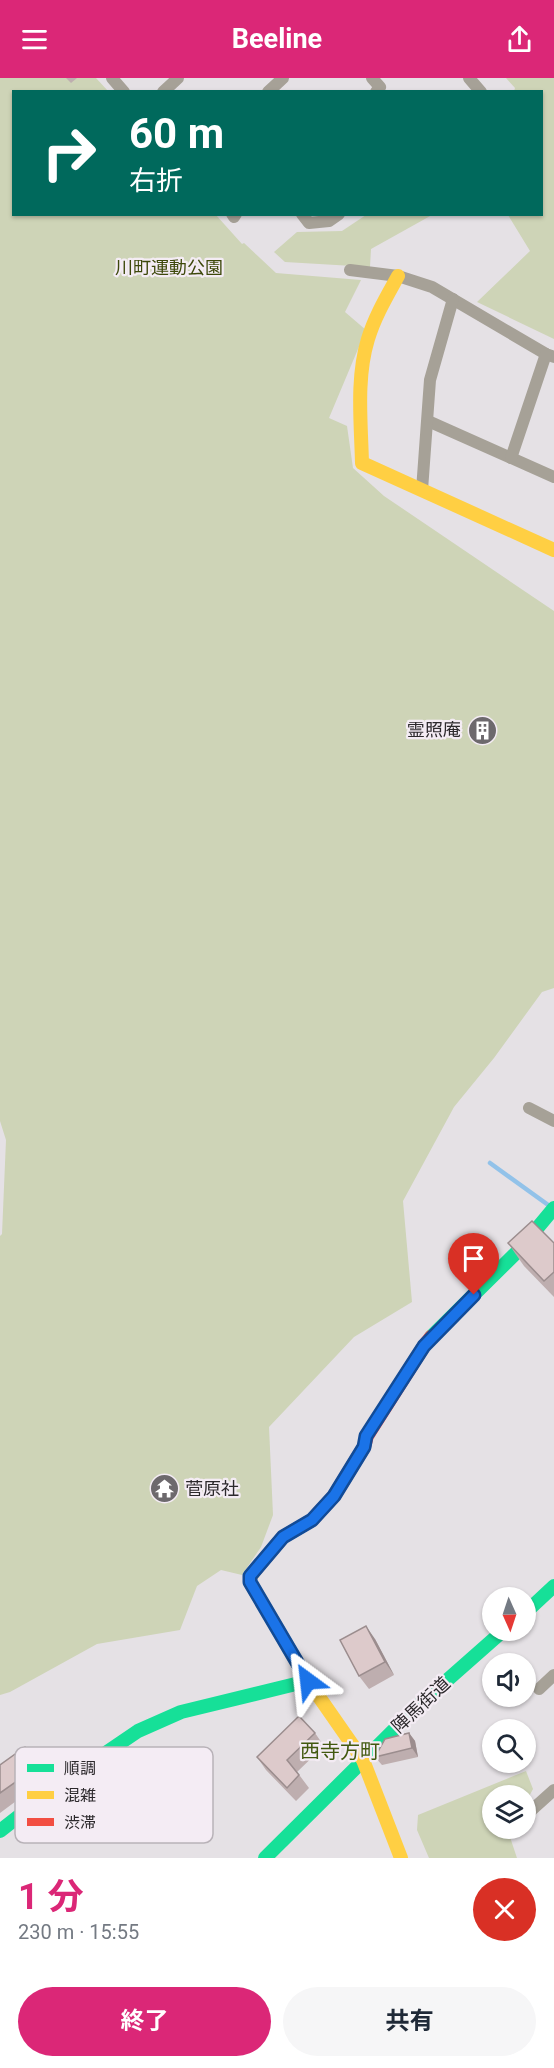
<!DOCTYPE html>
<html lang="ja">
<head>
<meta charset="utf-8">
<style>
	body { margin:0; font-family:Roboto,"Noto Sans JP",sans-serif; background:#f6f6f7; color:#1f2937; height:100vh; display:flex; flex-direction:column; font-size:22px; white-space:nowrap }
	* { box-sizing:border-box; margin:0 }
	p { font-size:20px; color:#747a83 }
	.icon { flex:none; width:33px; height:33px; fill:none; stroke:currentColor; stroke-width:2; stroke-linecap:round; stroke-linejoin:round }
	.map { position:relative; height:1780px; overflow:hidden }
	.side { display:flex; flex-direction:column; background:#fff; flex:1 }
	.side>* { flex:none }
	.top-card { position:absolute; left:12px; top:12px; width:531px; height:126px; border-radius:0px; box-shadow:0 2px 4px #0004; background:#00695c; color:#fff; overflow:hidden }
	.needle { width:39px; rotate:177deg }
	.tools { position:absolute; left:482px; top:1509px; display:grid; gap:12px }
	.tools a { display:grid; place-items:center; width:54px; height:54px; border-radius:50%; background:#fff; box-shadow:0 2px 4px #0004; font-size:30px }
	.pin { position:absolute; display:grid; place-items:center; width:51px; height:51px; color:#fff; margin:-62px -26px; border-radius:50% 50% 50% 0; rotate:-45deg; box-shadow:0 0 6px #0007 }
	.pin .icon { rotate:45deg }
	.me { position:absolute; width:66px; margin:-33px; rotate:330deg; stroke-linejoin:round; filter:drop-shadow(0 0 4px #0008) }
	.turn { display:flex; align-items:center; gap:21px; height:126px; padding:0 18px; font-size:27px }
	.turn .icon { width:78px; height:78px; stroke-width:2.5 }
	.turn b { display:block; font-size:42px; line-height:51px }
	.round { display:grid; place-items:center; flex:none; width:63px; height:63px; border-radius:32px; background:#f6f6f7 }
	.head { display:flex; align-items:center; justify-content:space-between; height:102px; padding:0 18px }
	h1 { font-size:36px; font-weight:700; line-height:45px; color:#db2777 }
	.button { display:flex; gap:12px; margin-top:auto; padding:12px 18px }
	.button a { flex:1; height:69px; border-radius:36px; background:#db2777; color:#fff; font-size:24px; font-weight:700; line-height:69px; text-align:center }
	.button a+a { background:#f6f6f7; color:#1f2937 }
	header { display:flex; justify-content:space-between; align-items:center; height:78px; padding:0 18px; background:#db2777; color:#fff; font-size:27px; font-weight:700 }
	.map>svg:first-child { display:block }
	.green { fill:#ced4b7 }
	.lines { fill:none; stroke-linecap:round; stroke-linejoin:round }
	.stream { stroke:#92c2e9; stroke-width:4.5 }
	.street { stroke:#a6a197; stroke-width:12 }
	.fast { stroke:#16e098; stroke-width:14 }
	.slow { stroke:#ffcf43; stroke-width:14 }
	.jam { stroke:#f24e42; stroke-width:14 }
	.wall { fill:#beaeaf }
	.shaded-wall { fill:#9b8d8e }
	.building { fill:#ddcacb; stroke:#9b8d8e; stroke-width:1.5 }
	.route-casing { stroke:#114b97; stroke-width:15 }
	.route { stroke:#1a73e8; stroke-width:10 }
	.labels { text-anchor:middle; stroke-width:4.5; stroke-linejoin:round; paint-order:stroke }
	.park-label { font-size:18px; fill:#3d480a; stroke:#f4ecf4 }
	.poi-label { font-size:18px; fill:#2c292c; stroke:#f4ecf4; text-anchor:end }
	.street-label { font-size:18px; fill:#2c292c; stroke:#f4ecf4 }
	.neighbourhood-label { font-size:20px; fill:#425910; stroke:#f4ecf4 }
	.key { fill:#f4ecf4; stroke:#b8b2b8; stroke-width:1.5 }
	.key-label { font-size:16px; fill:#2c292c }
</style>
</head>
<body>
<header><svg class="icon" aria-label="menu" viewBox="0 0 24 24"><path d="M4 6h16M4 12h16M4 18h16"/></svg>Beeline<svg class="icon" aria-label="share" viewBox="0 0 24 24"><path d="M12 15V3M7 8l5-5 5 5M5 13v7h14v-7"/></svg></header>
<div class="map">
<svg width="554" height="1780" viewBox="0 0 554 1780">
	<rect width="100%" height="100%" fill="#e5e1e5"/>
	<!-- green -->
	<g class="green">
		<polygon points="0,0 96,0 108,13 14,14 14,136 216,137 242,166 244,165 276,195 361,202 345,234 366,252 329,340 347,348 353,390 384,418 554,533 554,910 542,914 494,980 454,1029 403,1123 412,1224 354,1259 269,1349 273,1437 261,1469 242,1497 221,1492 197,1508 180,1552 97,1566 10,1614 0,1617 0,1158 2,1156 6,1062 0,1043"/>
		<polygon points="506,0 554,0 554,261 477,224 530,173 508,137 542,136 542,14 514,13 515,10"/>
		<polygon points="366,137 432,137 371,171 370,189 285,184 274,174 297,154 342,153"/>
		<polygon points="526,1693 533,1711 525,1726 525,1718 492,1718 492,1750 512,1751 509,1756 517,1780 429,1780 417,1752 418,1737"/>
	</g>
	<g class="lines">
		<!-- stream -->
		<polyline class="stream" points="490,1085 551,1129"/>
		<!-- street -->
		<g class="street">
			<polyline points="112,0 124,14"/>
			<polyline points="372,0 380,9 376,14"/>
			<polyline points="469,0 481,14"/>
			<polyline points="163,14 178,0"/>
			<polyline points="268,14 283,0"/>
			<polyline points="232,136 234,139 236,136"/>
			<polyline points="302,136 309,145 329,143 339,136"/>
			<polyline points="350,192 398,198 432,209 546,276 554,279"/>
			<polyline points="428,343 554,399"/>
			<polyline points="511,380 546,276"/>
			<polyline points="422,412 430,302 453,221"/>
			<polyline points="529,1030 554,1043"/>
			<polyline points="539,1611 554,1597"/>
			<polyline points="525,1738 554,1712"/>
		</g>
		<!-- fast -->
		<g class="fast">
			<polyline points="431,1259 519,1172 554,1130"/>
			<polyline points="525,1535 554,1508"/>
			<polyline points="0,1753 60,1706 138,1653 181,1634 308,1603"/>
			<polyline points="265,1780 419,1627 504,1552"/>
		</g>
		<!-- slow -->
		<g class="slow">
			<path d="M398,198C387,218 375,238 368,261C356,300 361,344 362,385L554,472"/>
			<polyline points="256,1491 250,1499 250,1504 308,1603 363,1682 401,1780"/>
		</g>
		<!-- jam -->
		<polyline class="jam" points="256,1491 283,1459 312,1442 334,1418 364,1369 367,1358 424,1268 431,1259"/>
	</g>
	<!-- wall -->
	<g class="wall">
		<polygon points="66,0 77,0 71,5"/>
		<polygon points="508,1165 554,1165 554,1219 524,1188"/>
		<polygon points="375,1561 394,1597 369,1611 359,1598"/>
		<polygon points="315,1655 324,1668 297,1694 309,1710 296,1723 266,1692 257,1679"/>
		<polygon points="409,1655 415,1663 418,1679 382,1687 375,1679"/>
		<polygon points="25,1669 46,1698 42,1701 43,1703 0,1735 0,1687"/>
	</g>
	<!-- shaded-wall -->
	<g class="shaded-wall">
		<polygon points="366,1548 375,1561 394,1597 385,1584"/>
		<polygon points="409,1655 415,1663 418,1679 412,1670"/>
	</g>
	<!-- building -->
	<g class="building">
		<polygon points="532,1143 554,1165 554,1194 544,1203 508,1165"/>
		<polygon points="366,1548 385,1584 359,1598 340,1562"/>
		<polygon points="299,1638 315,1655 287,1682 299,1697 287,1710 257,1679"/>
		<polygon points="409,1655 412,1670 375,1679 385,1661"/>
		<polygon points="25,1669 37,1685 33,1688 34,1691 0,1715 0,1687"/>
	</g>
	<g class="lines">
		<defs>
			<polyline id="route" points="308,1603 250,1504 250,1498 283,1459 312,1442 334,1418 364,1369 366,1358 424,1268 474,1217"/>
		</defs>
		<!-- route casing -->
		<use href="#route" class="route-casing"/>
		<!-- route -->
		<use href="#route" class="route"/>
	</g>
	<!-- icons -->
	<defs>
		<symbol id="building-disc" viewBox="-11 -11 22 22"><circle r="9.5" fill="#6d696d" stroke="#f4ecf4"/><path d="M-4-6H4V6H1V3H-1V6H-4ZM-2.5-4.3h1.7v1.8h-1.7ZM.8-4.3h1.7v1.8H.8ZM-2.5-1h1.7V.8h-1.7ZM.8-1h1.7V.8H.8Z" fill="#fff"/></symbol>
		<symbol id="temple-disc" viewBox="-11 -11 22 22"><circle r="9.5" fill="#6d696d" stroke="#f4ecf4"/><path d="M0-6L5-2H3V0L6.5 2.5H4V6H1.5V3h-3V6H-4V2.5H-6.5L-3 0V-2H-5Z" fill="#fff"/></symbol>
	</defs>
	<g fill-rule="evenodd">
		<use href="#building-disc" x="466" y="636" width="33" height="33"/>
		<use href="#temple-disc" x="148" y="1394" width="33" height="33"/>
	</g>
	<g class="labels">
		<!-- park labels -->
		<g class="park-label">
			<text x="169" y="196">川町運動公園</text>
		</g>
		<!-- poi labels -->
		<g class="poi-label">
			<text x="461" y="658">霊照庵</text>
			<text x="185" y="1417" text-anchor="start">菅原社</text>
		</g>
		<!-- street labels -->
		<g class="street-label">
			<text transform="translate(421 1627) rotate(-43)" y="6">陣馬街道</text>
		</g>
		<!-- neighbourhood labels -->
		<g class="neighbourhood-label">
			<text x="340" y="1680">西寺方町</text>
		</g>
	</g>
	<!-- legend -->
	<rect x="15" y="1669" width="198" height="96" rx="9" class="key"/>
	<rect x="27" y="1686" width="27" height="8" fill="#16e098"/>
	<rect x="27" y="1713" width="27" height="8" fill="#ffcf43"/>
	<rect x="27" y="1740" width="27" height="8" fill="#f24e42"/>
	<g class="key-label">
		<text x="64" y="1696">順調</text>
		<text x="64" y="1723">混雑</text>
		<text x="64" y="1750">渋滞</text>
	</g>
</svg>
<div class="tools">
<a><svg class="needle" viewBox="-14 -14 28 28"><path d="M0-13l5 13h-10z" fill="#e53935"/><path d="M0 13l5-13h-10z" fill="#747a83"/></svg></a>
<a><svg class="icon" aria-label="sound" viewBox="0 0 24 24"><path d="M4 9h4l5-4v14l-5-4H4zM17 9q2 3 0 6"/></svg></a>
<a><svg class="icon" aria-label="search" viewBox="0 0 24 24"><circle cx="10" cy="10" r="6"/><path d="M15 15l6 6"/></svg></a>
<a><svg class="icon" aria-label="layers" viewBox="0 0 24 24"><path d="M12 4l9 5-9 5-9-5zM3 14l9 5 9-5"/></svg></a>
</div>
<div class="pin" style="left:474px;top:1217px;background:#d93025"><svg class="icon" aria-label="arrive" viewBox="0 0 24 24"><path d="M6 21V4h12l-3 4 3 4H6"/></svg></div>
<svg class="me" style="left:308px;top:1603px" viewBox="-20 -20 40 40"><path d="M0-17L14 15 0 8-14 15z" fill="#1a73e8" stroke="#fff" stroke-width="4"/></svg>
<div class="top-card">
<div class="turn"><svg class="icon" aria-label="right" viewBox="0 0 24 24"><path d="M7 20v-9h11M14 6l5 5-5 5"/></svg><div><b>60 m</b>右折</div></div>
</div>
</div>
<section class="side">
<div class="head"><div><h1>1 分</h1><p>230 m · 15:55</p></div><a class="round" style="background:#d93025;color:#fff"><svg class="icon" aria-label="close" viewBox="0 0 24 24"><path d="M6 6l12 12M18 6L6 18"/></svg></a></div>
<div class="button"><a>終了</a><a>共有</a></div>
</section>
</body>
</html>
